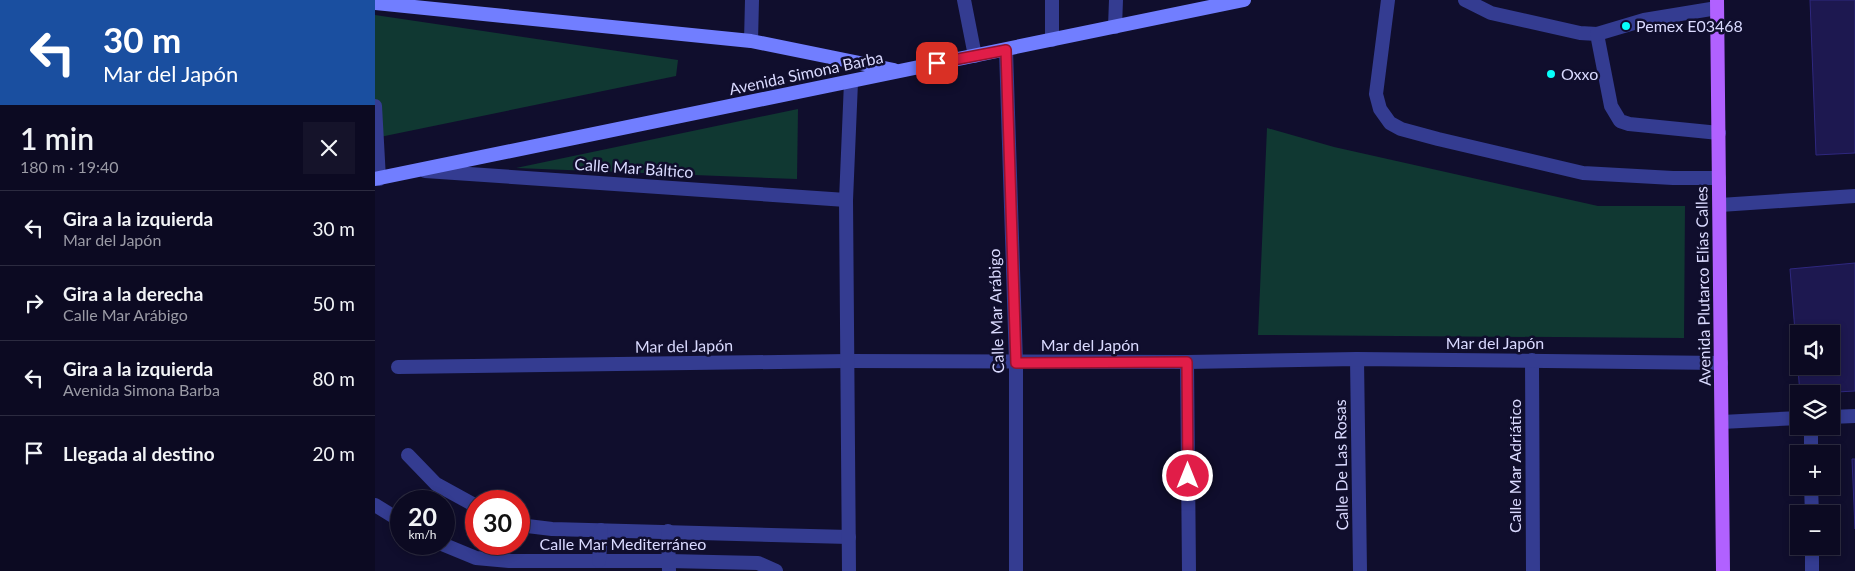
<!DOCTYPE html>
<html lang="es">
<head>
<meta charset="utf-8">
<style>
	body { margin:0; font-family:Lato,sans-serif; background:#15132a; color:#f1f3f6; height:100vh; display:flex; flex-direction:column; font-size:19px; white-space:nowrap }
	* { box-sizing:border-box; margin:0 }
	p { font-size:16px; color:#9a9aa5 }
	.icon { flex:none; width:28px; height:28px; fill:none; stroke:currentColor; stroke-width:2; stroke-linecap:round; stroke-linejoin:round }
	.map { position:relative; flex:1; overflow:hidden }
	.drawer { display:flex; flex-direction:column; background:#0c0a22; width:375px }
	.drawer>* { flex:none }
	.hud { background:#1a4fa0; color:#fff; overflow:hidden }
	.fabs { position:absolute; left:1415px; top:325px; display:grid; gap:10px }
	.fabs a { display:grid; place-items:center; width:50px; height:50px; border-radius:0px; background:#0c0a22; box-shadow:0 2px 8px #0003,0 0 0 1px #2c2b40; font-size:25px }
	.speed { position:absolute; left:15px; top:490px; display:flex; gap:10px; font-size:25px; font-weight:700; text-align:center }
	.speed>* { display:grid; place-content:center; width:65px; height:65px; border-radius:50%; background:#0c0a22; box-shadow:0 2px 8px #0003,0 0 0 1px #2c2b40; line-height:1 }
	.speed small { font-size:12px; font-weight:400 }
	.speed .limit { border:8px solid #d22; background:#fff; color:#111 }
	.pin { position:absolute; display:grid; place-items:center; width:42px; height:42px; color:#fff; margin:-21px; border-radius:10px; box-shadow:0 2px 8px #0006 }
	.me { position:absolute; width:55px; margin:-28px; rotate:0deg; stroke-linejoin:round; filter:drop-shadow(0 0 4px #0008) }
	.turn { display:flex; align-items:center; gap:18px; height:105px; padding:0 20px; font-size:22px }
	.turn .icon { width:65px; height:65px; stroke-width:2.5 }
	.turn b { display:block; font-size:35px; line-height:42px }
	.round { display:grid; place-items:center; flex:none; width:52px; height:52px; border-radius:0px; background:#15132a }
	.overview { display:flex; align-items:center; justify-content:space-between; height:85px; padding:0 20px }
	h1 { font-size:30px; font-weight:600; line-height:38px }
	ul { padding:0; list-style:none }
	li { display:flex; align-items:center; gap:15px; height:75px; padding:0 20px; border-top:1px solid #2c2b40 }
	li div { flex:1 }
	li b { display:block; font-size:19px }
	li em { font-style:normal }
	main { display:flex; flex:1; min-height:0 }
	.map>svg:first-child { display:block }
	.green { fill:#103832 }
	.building { fill:#1d1850; stroke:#2f287f; fill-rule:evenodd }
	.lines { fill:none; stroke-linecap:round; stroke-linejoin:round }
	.service { stroke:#343c91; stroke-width:14 }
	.minor { stroke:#343c91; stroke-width:14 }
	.tertiary { stroke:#343c91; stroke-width:14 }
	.secondary { stroke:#717eff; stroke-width:14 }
	.primary { stroke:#b161ff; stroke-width:14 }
	.route-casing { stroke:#92132f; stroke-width:12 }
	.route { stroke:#e11d48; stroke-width:9 }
	.poi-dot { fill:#06fffb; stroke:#100e2d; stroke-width:2 }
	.labels { text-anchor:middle; stroke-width:5; stroke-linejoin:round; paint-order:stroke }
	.poi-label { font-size:16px; fill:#dadaff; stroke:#100e2d; text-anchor:start }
	.street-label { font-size:16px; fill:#dadaff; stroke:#100e2d }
</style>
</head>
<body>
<main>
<section class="drawer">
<div class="hud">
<div class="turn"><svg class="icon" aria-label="left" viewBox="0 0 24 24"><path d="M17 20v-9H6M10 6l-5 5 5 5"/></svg><div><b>30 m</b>Mar del Japón</div></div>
</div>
<div class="overview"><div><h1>1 min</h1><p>180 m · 19:40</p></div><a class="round"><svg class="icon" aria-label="close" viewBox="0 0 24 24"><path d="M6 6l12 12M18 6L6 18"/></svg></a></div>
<ul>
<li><svg class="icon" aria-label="left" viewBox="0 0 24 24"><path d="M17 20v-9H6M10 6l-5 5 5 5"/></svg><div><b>Gira a la izquierda</b><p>Mar del Japón</p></div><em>30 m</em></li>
<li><svg class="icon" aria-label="right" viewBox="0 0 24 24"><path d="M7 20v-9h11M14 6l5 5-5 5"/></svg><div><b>Gira a la derecha</b><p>Calle Mar Arábigo</p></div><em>50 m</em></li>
<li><svg class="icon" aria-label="left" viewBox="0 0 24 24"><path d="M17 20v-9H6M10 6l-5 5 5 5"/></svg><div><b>Gira a la izquierda</b><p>Avenida Simona Barba</p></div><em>80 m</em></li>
<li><svg class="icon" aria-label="arrive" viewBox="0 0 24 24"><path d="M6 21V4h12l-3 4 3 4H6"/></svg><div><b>Llegada al destino</b></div><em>20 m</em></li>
</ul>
</section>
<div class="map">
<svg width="1480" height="571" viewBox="0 0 1480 571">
	<rect width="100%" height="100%" fill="#100e2d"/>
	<!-- green -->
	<g class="green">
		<polygon points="0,15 303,60 301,76 0,138"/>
		<polygon points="423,109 422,179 141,168"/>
		<polygon points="892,128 959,147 1223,206 1310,206 1309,338 883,335"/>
	</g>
	<!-- building -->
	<g class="building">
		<polygon points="1435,0 1480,0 1480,153 1441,155"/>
		<path d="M1480,263V391L1425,394L1415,269ZM1424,334H1456V366H1424Z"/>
		<polygon points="1477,459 1480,459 1480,529"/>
	</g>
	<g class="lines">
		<!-- service -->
		<g class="service">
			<polyline points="1013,0 1001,94 1005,109 1015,123 1026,129 1063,139 1208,173 1298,178 1344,178"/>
			<polyline points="1090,0 1116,13 1205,33 1222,34 1236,106 1245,121 1254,124 1344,133"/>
			<polyline points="740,27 741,0"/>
			<polyline points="1222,34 1269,20 1342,8"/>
			<polyline points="677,40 677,0"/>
			<polyline points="1456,417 1480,416"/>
			<polyline points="1347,422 1424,418"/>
			<polyline points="1436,426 1436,454"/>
			<polyline points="1436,486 1437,514"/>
			<polyline points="1437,546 1437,571"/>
		</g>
		<!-- minor -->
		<g class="minor">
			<polyline points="589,0 600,56"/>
			<polyline points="376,41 377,0"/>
			<polyline points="631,50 641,363 641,571"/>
			<polyline points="0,106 4,179"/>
			<polyline points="50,171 471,200"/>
			<polyline points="982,359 985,571"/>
			<polyline points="1157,360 1158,571"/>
			<polyline points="812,362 814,571"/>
			<polyline points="23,367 473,361 812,362 982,359 1346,363"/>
			<polyline points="33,455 61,484 101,506"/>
			<polyline points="0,505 26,521"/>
			<polyline points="144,525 177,529 474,537"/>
			<polyline points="293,531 294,571"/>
			<polyline points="67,544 101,558 134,561 294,561 383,563 401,571"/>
			<polyline points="224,561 226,530"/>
			<polyline points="474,571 471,200 476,82"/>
		</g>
		<!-- tertiary -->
		<polyline class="tertiary" points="1345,205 1480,196"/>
		<!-- secondary -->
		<g class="secondary">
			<polyline points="0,3 376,41 519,70"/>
			<polyline points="0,179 869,0"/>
		</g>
		<!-- primary -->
		<polyline class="primary" points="1342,0 1348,571"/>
	</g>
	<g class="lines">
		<defs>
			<polyline id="route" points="562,63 631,50 641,363 812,362 813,476"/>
		</defs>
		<!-- route casing -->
		<use href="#route" class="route-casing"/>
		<!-- route -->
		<use href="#route" class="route"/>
	</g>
	<!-- markers -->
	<g class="poi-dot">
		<circle cx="1251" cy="26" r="5"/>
		<circle cx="1176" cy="74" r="5"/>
	</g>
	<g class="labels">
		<!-- poi labels -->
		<g class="poi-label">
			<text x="1261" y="32">Pemex E03468</text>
			<text x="1186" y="80">Oxxo</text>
		</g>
		<!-- street labels -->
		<g class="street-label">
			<text transform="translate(431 73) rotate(-12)" y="6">Avenida Simona Barba</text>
			<text transform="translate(259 168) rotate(4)" y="6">Calle Mar Báltico</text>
			<text transform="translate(1328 286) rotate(-91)" y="6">Avenida Plutarco Elías Calles</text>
			<text transform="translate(621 311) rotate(-92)" y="6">Calle Mar Arábigo</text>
			<text x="1120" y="349">Mar del Japón</text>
			<text x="715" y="351">Mar del Japón</text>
			<text transform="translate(309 346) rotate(-1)" y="6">Mar del Japón</text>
			<text transform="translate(966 465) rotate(-91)" y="6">Calle De Las Rosas</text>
			<text transform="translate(1140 466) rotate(-90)" y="6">Calle Mar Adriático</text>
			<text x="248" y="550">Calle Mar Mediterráneo</text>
		</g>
	</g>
</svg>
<div class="fabs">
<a><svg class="icon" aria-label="sound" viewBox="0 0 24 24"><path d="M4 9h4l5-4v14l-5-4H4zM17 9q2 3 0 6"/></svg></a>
<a><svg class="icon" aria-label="layers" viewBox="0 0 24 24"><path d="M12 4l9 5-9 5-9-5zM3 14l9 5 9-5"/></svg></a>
<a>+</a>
<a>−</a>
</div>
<div class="speed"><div>20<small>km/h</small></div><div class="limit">30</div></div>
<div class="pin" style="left:562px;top:63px;background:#d93025"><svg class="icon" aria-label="arrive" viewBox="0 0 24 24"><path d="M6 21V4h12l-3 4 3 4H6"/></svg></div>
<svg class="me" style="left:813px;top:476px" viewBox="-20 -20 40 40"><circle r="17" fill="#e11d48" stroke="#fff" stroke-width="3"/><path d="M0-11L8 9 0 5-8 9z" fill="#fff"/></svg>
</div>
</main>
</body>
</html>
